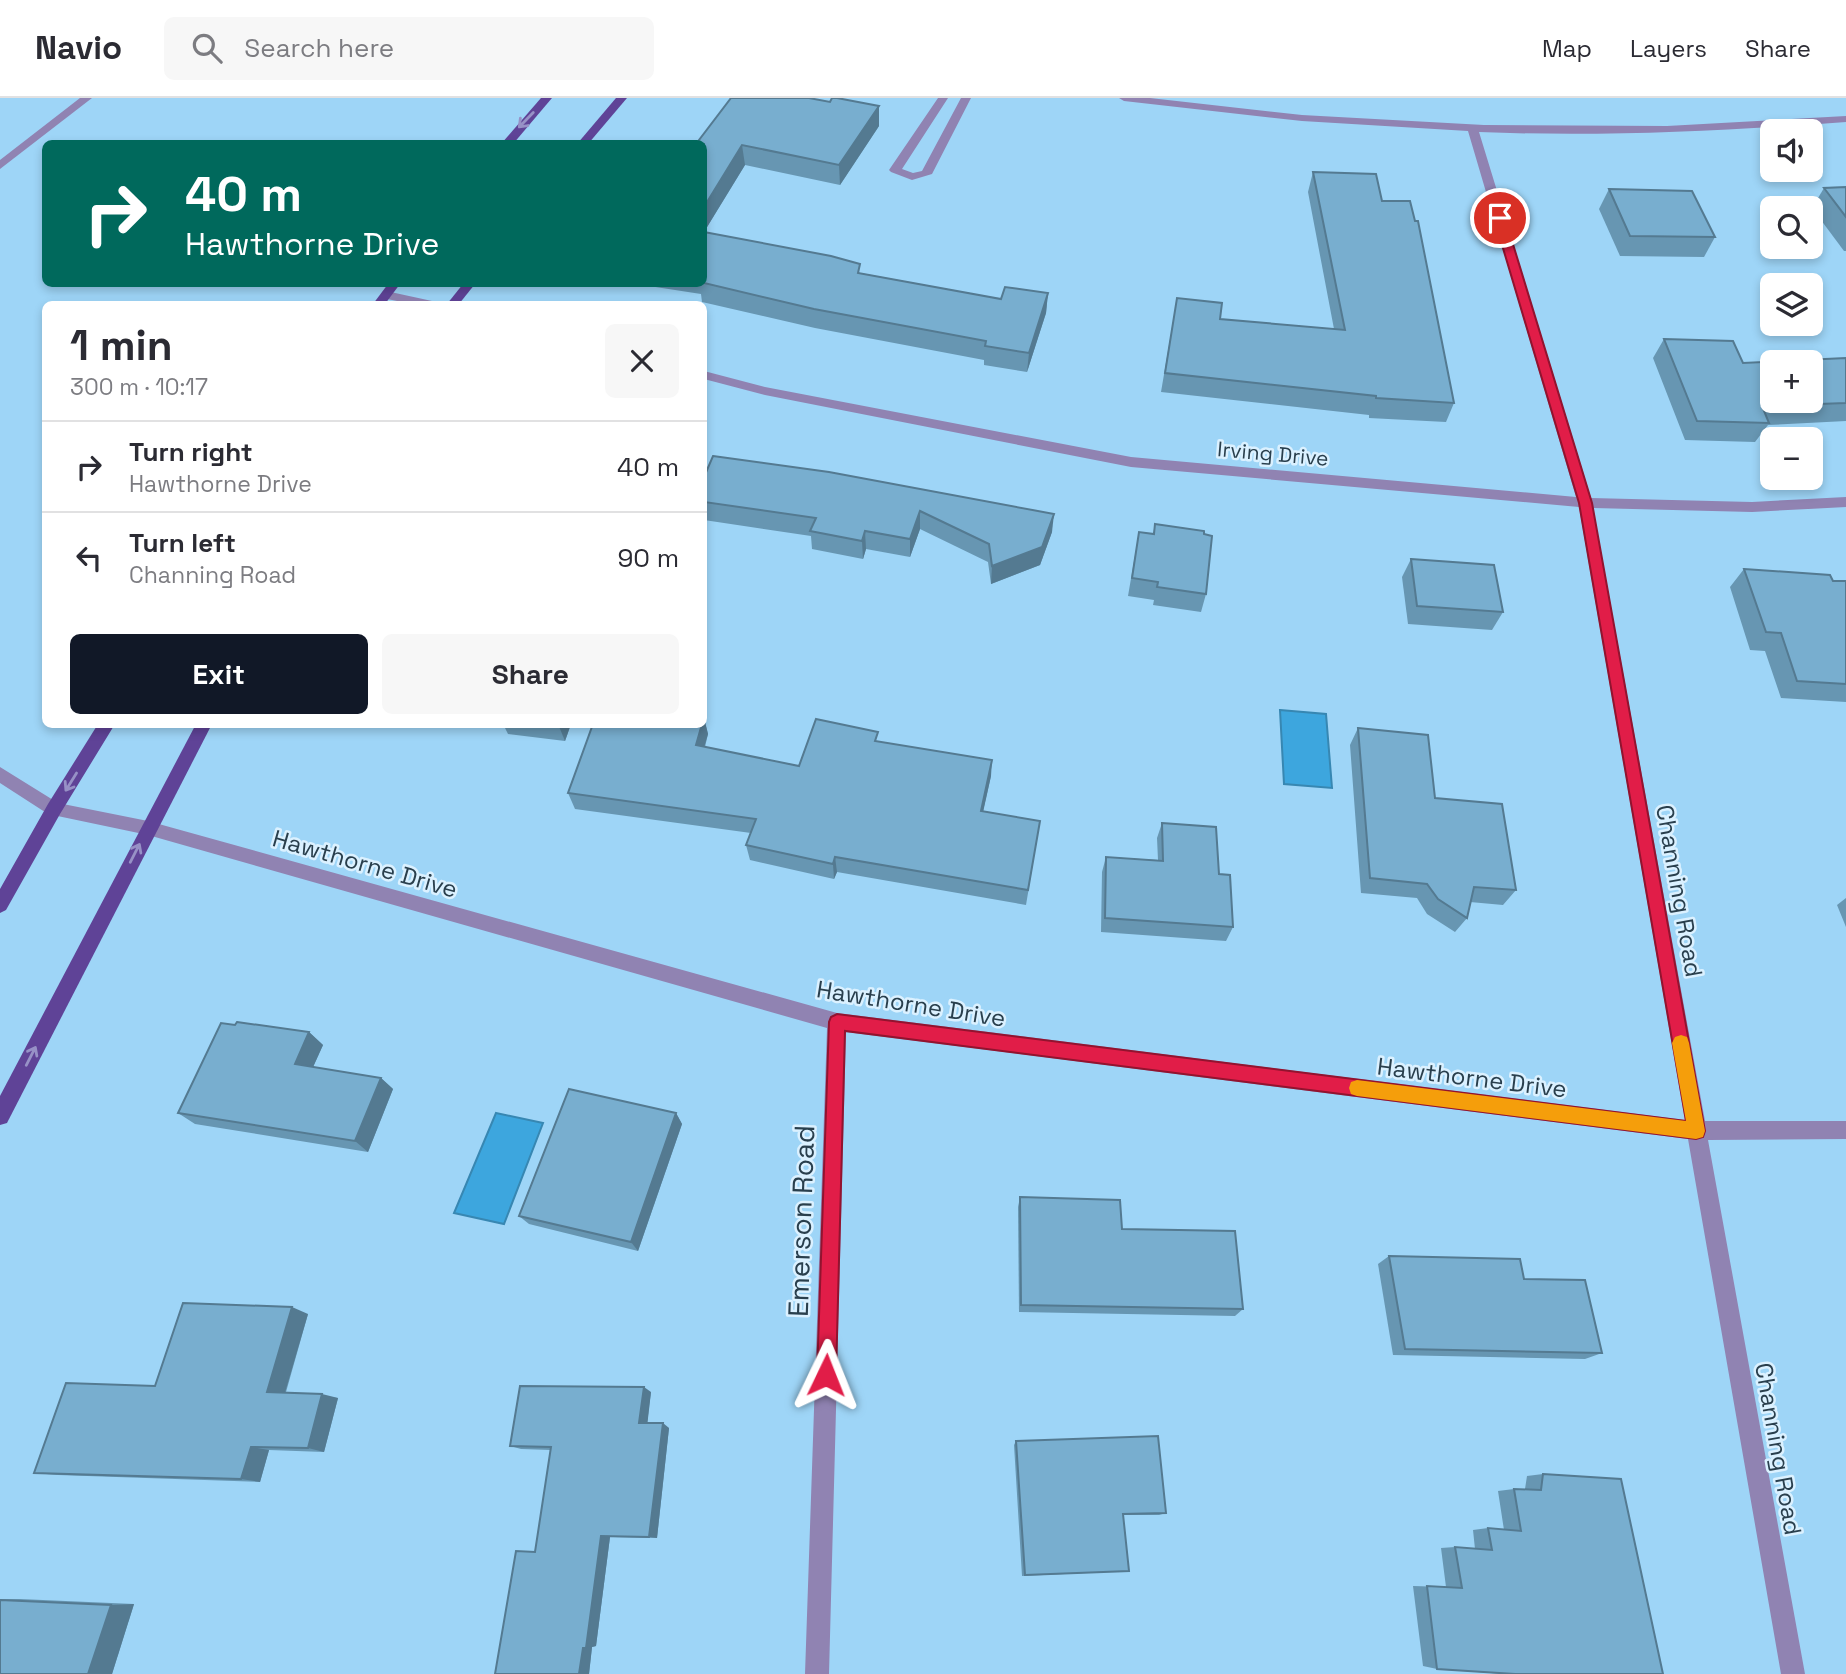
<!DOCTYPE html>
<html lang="en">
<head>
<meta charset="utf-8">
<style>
	body { margin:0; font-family:"Space Grotesk",sans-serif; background:#f7f7f7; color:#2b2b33; height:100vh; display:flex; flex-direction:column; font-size:26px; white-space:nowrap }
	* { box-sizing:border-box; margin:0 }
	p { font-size:23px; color:#7c7c81 }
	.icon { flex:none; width:38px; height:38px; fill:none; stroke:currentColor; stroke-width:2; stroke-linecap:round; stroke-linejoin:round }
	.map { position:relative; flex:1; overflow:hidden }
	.side { position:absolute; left:42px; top:203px; width:665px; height:427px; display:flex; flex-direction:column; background:#fff; border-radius:10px; box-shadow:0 4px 10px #0003 }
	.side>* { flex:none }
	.guide { position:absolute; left:42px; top:42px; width:665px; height:147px; border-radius:10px; box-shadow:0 4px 10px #0003; background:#00695c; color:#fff; overflow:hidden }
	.tools { position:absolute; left:1760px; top:21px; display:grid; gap:14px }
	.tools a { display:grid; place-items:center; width:63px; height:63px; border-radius:10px; background:#fff; box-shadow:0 4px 10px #0003; font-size:35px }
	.pin { position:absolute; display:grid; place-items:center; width:60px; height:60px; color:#fff; margin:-30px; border:4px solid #fff; border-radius:50%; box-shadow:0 2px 7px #0007 }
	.me { position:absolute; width:77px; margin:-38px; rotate:2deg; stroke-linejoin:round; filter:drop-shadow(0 0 5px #0008) }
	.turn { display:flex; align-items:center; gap:24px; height:147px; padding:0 28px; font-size:32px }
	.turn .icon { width:91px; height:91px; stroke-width:2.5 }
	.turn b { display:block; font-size:49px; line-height:60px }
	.round { display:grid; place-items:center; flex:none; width:74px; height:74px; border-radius:10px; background:#f7f7f7 }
	.headline { display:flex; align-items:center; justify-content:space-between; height:119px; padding:0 28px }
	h1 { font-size:42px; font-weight:800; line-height:52px }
	.action { display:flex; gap:14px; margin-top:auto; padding:14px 28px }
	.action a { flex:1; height:80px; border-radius:10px; background:#111827; color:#fff; font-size:28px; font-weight:800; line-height:80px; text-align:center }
	.action a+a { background:#f7f7f7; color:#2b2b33 }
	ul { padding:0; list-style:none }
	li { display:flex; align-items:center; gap:21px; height:91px; padding:0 28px; border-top:2px solid #e1e1e2 }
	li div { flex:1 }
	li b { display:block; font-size:26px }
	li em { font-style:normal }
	header { display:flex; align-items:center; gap:42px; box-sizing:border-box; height:98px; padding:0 35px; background:#fff; border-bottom:2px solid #e1e1e2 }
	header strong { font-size:33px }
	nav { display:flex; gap:38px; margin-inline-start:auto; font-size:24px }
	.search { width:490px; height:63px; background:#f7f7f7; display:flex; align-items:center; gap:18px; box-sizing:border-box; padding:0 24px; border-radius:10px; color:#7c7c81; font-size:26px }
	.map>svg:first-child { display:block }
	.water { fill:#3da6de; stroke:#3787b2; stroke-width:2 }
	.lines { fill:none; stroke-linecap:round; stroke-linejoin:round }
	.minor { fill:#9083b2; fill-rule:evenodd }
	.major { fill:#5f4397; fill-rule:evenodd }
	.wall { fill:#6796b2 }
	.shaded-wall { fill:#547a91 }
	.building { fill:#78aecf; stroke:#547a91; stroke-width:2; fill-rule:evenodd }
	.oneway { stroke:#9791c6 }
	.route { fill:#e11d48; stroke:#92132f; stroke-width:2 }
	.slow { fill:#f59e0b }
	.labels { text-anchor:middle; stroke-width:5; stroke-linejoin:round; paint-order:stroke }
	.far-street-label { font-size:21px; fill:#293f4d; stroke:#dbf1ff }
	.street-label { font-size:24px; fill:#293f4d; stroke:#dbf1ff }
	.near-street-label { font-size:28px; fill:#293f4d; stroke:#dbf1ff }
</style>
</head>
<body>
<header>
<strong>Navio</strong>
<div class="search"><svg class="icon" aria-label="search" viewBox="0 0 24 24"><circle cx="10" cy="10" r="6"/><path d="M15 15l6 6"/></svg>Search here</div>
<nav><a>Map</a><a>Layers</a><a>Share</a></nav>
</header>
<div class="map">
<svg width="1846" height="1576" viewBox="0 0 1846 1576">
	<rect width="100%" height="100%" fill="#9ed5f7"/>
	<!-- water -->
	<g class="water">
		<polygon points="1280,612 1326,616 1332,690 1284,686"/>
		<polygon points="496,1015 543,1025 504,1126 454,1115"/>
	</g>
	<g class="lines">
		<!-- minor -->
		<g class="minor">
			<polygon points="80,0 92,0 0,71 0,62"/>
			<polygon points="938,0 948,0 902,71 913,75 922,73 961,0 971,0 932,76 912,82 891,74 889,72"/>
			<path d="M1119,0H1150L1302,17L1484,27L1667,28L1846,18V24C1724,33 1602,39 1479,34L1591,400L1752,404L1846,399V409L1752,414L1593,410L1705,1023H1846V1041L1708,1042L1805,1576H1781L1688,1041L846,934L829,1576H805L827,930L148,737L48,716L0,685V669L58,705L148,723L837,915L1685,1022L1579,409L1131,369L765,297L704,281V273L765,289L1131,359L1576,399L1468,33L1302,23L1124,3Z"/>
			<polygon points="386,193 432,203 434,206 412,206 382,200 382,194"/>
		</g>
		<!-- major -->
		<g class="major">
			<polygon points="541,0 552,0 513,46 501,46"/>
			<polygon points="616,0 627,0 588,46 577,46"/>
			<polygon points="388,186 400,186 385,206 373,206"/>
			<polygon points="463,186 475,186 459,206 447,206"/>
			<polygon points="98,626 115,626 60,716 6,812 0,815 0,791 48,706"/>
			<polygon points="196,626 212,626 7,1025 0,1027 0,998"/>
		</g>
	</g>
	<!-- wall -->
	<g class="wall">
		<polygon points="879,8 879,28 840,87 745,67 704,134 860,175 1001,201 1048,195 1046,215 1027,274 984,267 984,262 815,230 702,204 701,196 636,186 704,186 704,46"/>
		<polygon points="1313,74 1382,103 1454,305 1446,324 1369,320 1369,317 1161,294 1177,200 1220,221 1334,231 1308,94"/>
		<polygon points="1846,89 1846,153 1844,153 1812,110 1824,90"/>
		<polygon points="1609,91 1715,139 1704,159 1620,158 1599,111"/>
		<polygon points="1664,241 1743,265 1846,260 1846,323 1768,327 1755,344 1685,342 1653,260"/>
		<polygon points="704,379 1052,434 1040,467 991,486 988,464 920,431 910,459 866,451 863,461 812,451 811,438 704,422"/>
		<polygon points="1155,426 1204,436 1206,496 1201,514 1153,507 1154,502 1128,498 1139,434 1153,436"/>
		<polygon points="1411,461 1503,514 1492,532 1408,526 1402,479"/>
		<polygon points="1744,471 1833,483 1846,483 1846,604 1781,600 1765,553 1750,552 1730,489"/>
		<polygon points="704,620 708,636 705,649 799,668 878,644 991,678 983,713 1040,723 1026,807 837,774 834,781 750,762 746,747 751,735 575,711 568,695"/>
		<polygon points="503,626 571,626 565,643 508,636"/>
		<polygon points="1358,630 1435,700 1516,792 1503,807 1470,804 1467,820 1455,834 1427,816 1417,800 1361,795 1350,647"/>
		<polygon points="1162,725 1219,776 1233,829 1226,843 1101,834 1102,774 1106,759 1158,762 1157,740"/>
		<polygon points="1846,800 1846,829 1837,807"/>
		<polygon points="309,934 323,947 313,969 381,980 393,991 368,1054 195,1026 178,1015"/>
		<polygon points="676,1015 682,1026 638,1153 529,1126 519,1118"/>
		<polygon points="1020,1099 1122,1131 1243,1211 1235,1218 1019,1214 1018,1109"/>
		<polygon points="1389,1158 1524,1181 1602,1255 1585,1261 1393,1257 1378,1166"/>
		<polygon points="308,1216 286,1294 338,1300 324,1354 269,1352 260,1384 58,1377 34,1375 155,1288"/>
		<polygon points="651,1294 647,1325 669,1330 657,1440 610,1439 596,1548 592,1549 589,1576 495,1576 535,1454 551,1352 521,1351 510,1348"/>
		<polygon points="1016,1343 1166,1415 1159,1417 1123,1417 1129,1473 1022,1478 1014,1347"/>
		<polygon points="1543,1376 1663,1576 1504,1576 1437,1571 1423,1568 1413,1488 1446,1489 1441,1450 1455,1449 1475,1451 1473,1432 1488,1430 1504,1432 1498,1393 1514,1391 1525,1391 1527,1378"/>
		<polygon points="0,1501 20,1501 134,1506 112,1576 0,1576"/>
	</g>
	<!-- shaded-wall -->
	<g class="shaded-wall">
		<polygon points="879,8 879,28 840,87 839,67"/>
		<polygon points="742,47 745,67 704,134 704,109"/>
		<polygon points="1048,195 1046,215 1027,274 1029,255"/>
		<polygon points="920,413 920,431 910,459 910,441"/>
		<polygon points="1054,416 1052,434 1040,467 991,486 992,468"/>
		<polygon points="865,433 866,451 863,461 862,443"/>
		<polygon points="704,620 708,636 700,663 696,647 702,626 704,626"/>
		<polygon points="558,626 571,626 565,643"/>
		<polygon points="992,662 991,678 980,728 981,713"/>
		<polygon points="835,759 837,774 834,781 833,766"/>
		<polygon points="309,934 323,947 309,978 295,966"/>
		<polygon points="381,980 393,991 368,1054 355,1043"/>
		<polygon points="676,1015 682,1026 638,1153 631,1144"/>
		<polygon points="292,1209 308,1216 284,1298 267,1294"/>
		<polygon points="644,1289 651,1294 647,1329 639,1325"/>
		<polygon points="322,1296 338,1300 324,1354 308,1350"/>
		<polygon points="663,1325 669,1330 657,1440 649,1439"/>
		<polygon points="251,1349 269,1352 260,1384 241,1381"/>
		<polygon points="601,1438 610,1439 596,1548 592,1549 589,1576 579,1576"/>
		<polygon points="134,1506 112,1576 88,1576 111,1507"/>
	</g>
	<!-- building -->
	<g class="building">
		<polygon points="731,0 809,0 830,4 832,0 837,0 879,8 839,67 742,47 704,109 704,46 696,46"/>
		<polygon points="1313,74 1376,76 1382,103 1410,103 1415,123 1418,123 1454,305 1376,300 1376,298 1165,275 1177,200 1222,205 1220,221 1345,232"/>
		<polygon points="1846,89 1846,119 1824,90"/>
		<polygon points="1609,91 1692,93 1715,139 1630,138"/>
		<polygon points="704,134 831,158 860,166 858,175 1001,201 1005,189 1048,195 1029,255 985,248 986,243 814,211 704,185"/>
		<path d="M1664,241L1733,243L1743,265L1846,260V305L1762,308L1769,325L1697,323ZM1773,264H1811V303H1773Z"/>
		<polygon points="713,358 829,374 1054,416 1042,449 992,468 989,446 920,413 910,441 865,433 862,443 810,433 816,420 704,404 704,379"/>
		<polygon points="1155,426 1204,433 1204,436 1212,438 1206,496 1157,489 1158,484 1132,480 1139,434 1154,436"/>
		<polygon points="1411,461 1494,467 1503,514 1417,508"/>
		<polygon points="1744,471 1830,477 1833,483 1846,483 1846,586 1797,583 1781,535 1766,534"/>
		<polygon points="816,621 878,634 875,643 992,662 981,713 1040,723 1028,792 835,759 833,766 746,747 756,721 568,695 593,626 702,626 696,647 799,668"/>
		<polygon points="1358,630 1428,637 1435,700 1502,706 1516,792 1474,789 1467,820 1438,801 1427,786 1370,780"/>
		<polygon points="1162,725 1216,729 1219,776 1230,777 1233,829 1105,820 1106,759 1163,763"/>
		<polygon points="237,924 309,934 295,966 381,980 355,1043 178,1015 221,925 235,927"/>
		<polygon points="569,991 676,1015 631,1144 519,1118"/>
		<polygon points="1020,1099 1120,1102 1122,1131 1235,1133 1243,1211 1021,1207"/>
		<polygon points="1389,1158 1520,1161 1524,1181 1585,1182 1602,1255 1405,1251"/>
		<polygon points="183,1205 292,1209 267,1294 322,1296 308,1350 251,1349 241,1381 34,1375 66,1285 155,1288"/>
		<polygon points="520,1288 644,1289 639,1325 663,1325 649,1439 601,1438 586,1550 583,1550 579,1576 495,1576 516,1453 535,1454 551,1349 510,1348"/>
		<polygon points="1158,1338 1166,1415 1123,1416 1129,1473 1025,1477 1016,1343"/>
		<polygon points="1543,1376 1621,1381 1663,1576 1515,1576 1437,1571 1427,1488 1462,1490 1455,1449 1492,1452 1488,1430 1521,1433 1514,1391 1541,1392"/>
		<polygon points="0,1502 111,1507 88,1576 0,1576"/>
	</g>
	<!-- one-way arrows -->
	<defs><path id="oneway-shaft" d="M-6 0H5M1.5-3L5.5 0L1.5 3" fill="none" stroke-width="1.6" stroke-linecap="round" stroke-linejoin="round" transform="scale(1.75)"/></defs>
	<g class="oneway">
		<use href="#oneway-shaft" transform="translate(526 22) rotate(134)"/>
		<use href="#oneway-shaft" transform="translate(71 684) rotate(122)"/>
		<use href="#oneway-shaft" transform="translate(135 755) rotate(-63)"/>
		<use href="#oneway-shaft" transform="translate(31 958) rotate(-63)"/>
	</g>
	<!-- route -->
	<polygon class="route" points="1500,116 1505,120 1592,405 1705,1033 1703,1039 1696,1041 845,933 836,1277 833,1284 826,1287 819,1284 817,1277 829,924 831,919 837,916 1686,1023 1579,405 1494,120"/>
	<!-- slow -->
	<polygon class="slow" points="1681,937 1687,939 1689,945 1705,1033 1703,1039 1696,1041 1357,998 1351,996 1349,990 1351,984 1357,982 1686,1023 1672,945 1675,939"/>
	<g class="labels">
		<!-- far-street labels -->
		<g class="far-street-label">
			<text transform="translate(1273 356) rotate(5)" y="7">Irving Drive</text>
		</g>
		<!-- street labels -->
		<g class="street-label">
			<text transform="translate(365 766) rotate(16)" y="8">Hawthorne Drive</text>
			<text transform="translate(1679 793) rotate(80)" y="8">Channing Road</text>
			<text transform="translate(911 906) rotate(9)" y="8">Hawthorne Drive</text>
			<text transform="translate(1472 980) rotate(7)" y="8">Hawthorne Drive</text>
			<text transform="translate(1778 1351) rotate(80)" y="8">Channing Road</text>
		</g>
		<!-- near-street labels -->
		<g class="near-street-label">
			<text transform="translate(801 1123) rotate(-88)" y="10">Emerson Road</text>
		</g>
	</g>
</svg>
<div class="tools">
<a><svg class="icon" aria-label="sound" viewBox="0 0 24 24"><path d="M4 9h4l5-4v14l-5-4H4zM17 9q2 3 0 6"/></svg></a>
<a><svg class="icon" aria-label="search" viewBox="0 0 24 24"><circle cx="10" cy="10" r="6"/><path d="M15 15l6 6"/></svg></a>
<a><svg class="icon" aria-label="layers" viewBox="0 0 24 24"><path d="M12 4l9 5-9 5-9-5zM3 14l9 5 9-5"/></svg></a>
<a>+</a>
<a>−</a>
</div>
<div class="pin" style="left:1500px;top:120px;background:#d93025"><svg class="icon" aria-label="arrive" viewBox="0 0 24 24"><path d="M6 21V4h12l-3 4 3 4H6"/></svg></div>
<svg class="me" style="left:826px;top:1277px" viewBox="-20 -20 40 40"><path d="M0-17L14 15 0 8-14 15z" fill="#e11d48" stroke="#fff" stroke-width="4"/></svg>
<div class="guide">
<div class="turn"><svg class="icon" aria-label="right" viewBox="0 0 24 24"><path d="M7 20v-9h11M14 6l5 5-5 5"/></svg><div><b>40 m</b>Hawthorne Drive</div></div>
</div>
<section class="side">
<div class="headline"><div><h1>1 min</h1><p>300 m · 10:17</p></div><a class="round"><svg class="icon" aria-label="close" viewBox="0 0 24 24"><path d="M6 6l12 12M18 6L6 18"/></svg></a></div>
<ul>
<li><svg class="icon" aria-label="right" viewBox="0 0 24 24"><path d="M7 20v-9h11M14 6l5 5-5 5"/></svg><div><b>Turn right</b><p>Hawthorne Drive</p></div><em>40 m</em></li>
<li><svg class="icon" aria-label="left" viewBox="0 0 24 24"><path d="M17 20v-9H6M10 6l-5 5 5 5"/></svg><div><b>Turn left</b><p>Channing Road</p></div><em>90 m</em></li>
</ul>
<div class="action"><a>Exit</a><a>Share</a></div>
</section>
</div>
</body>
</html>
